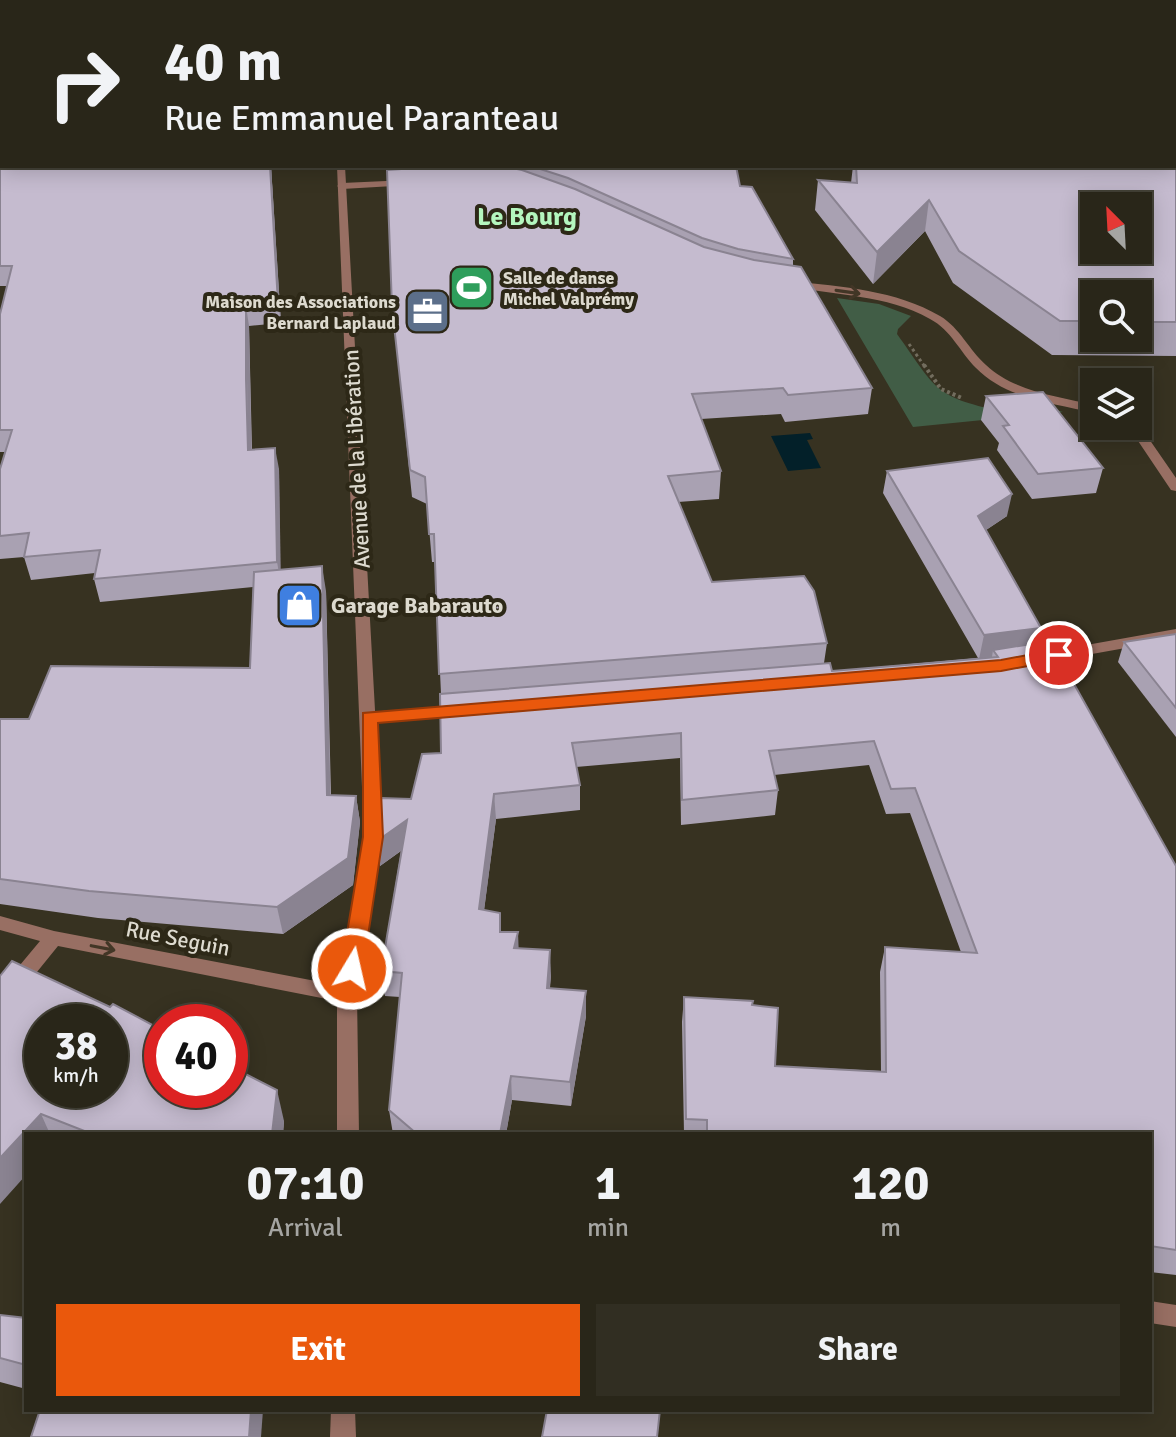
<!DOCTYPE html>
<html lang="en">
<head>
<meta charset="utf-8">
<style>
	body { margin:0; font-family:Signika,sans-serif; background:#312e22; color:#f1f3f6; height:100vh; display:flex; flex-direction:column; font-size:30px; white-space:nowrap }
	* { box-sizing:border-box; margin:0 }
	p { font-size:26px; color:#a5a5a2 }
	.icon { flex:none; width:44px; height:44px; fill:none; stroke:currentColor; stroke-width:2; stroke-linecap:round; stroke-linejoin:round }
	.map { position:relative; flex:1; overflow:hidden }
	.side { position:absolute; left:24px; top:1132px; width:1128px; height:280px; display:flex; flex-direction:column; background:#292619; border-radius:0px; box-shadow:0 4px 20px #0003,0 0 0 2px #454338 }
	.side>* { flex:none }
	.guide { position:absolute; left:0px; top:0px; width:1176px; height:168px; box-shadow:0 4px 20px #0003,0 0 0 2px #454338; background:#292619; color:#f1f3f6; overflow:hidden }
	.needle { width:52px; rotate:336deg }
	.buttons { position:absolute; left:1080px; top:192px; display:grid; gap:16px }
	.buttons a { display:grid; place-items:center; width:72px; height:72px; border-radius:0px; background:#292619; box-shadow:0 4px 20px #0003,0 0 0 2px #454338; font-size:40px }
	.speed { position:absolute; left:24px; top:1004px; display:flex; gap:16px; font-size:40px; font-weight:700; text-align:center }
	.speed>* { display:grid; place-content:center; width:104px; height:104px; border-radius:50%; background:#292619; box-shadow:0 4px 20px #0003,0 0 0 2px #454338; line-height:1 }
	.speed small { font-size:20px; font-weight:400 }
	.speed .limit { border:12px solid #d22; background:#fff; color:#111 }
	.pin { position:absolute; display:grid; place-items:center; width:68px; height:68px; color:#fff; margin:-34px; border:4px solid #fff; border-radius:50%; box-shadow:0 2px 8px #0007 }
	.me { position:absolute; width:88px; margin:-44px; rotate:9deg; stroke-linejoin:round; filter:drop-shadow(0 0 6px #0008) }
	.turn { display:flex; align-items:center; gap:28px; height:168px; padding:0 32px; font-size:36px }
	.turn .icon { width:104px; height:104px; stroke-width:2.5 }
	.turn b { display:block; font-size:56px; line-height:68px }
	.eta { display:flex; justify-content:space-evenly; align-items:center; height:136px; text-align:center }
	.eta b { font-size:48px; font-weight:700; line-height:56px }
	.cta { display:flex; gap:16px; margin-top:auto; padding:16px 32px }
	.cta a { flex:1; height:92px; border-radius:0px; background:#ea580c; color:#fff; font-size:32px; font-weight:700; line-height:92px; text-align:center }
	.cta a+a { background:#312e22; color:#f1f3f6 }
	.map>svg:first-child { display:block }
	.green { fill:#415d46 }
	.water { fill:#032029 }
	.lines { fill:none; stroke-linecap:round; stroke-linejoin:round }
	.path-far2 { stroke:#726d5e; stroke-width:2; stroke-dasharray:2 2; stroke-linecap:butt }
	.path-far1 { stroke:#726d5e; stroke-width:3; stroke-dasharray:3 3; stroke-linecap:butt }
	.path { stroke:#726d5e; stroke-width:4; stroke-dasharray:3 3; stroke-linecap:butt }
	.pedestrian { fill:#986f63; fill-rule:evenodd }
	.minor { fill:#986f63; fill-rule:evenodd }
	.tertiary { fill:#986f63; fill-rule:evenodd }
	.wall { fill:#a9a1b2; fill-rule:evenodd }
	.shaded-wall { fill:#8a8391 }
	.building { fill:#c5bbcf; stroke:#8a8391; stroke-width:2; fill-rule:evenodd }
	.oneway { stroke:#423626 }
	.route { fill:#ea580c; stroke:#983908; stroke-width:2 }
	.labels { text-anchor:middle; stroke-width:8; stroke-linejoin:round; paint-order:stroke }
	.far-poi-label { font-size:18px; font-weight:bold; fill:#dddacf; stroke:#2d2817; text-anchor:start }
	.street-label { font-size:22px; fill:#dddacf; stroke:#2d2817 }
	.poi-label { font-size:22px; font-weight:bold; fill:#dddacf; stroke:#2d2817; text-anchor:start }
	.far-district-label { font-size:26px; font-weight:bold; fill:#b4f6be; stroke:#2d2817 }
</style>
</head>
<body>
<div class="map">
<svg width="1176" height="1437" viewBox="0 0 1176 1437">
	<rect width="100%" height="100%" fill="#373221"/>
	<!-- green -->
	<path class="green" d="M837,298L879,304L911,316L898,329L897,334C936,388 933,397 1001,411L1019,400L1063,412L913,427Z"/>
	<!-- water -->
	<polygon class="water" points="810,433 813,439 807,440 821,468 788,471 771,436"/>
	<g class="lines">
		<!-- path-far2 -->
		<polyline class="path-far2" points="1164,1 1176,1"/>
		<!-- path-far1 -->
		<polyline class="path-far1" points="909,344 925,367"/>
		<!-- path -->
		<polyline class="path" points="924,365 941,389 962,398"/>
		<!-- pedestrian -->
		<polygon class="pedestrian" points="957,0 964,0 965,2 958,2"/>
		<!-- minor -->
		<g class="minor">
			<polygon points="706,0 712,0 713,2 707,2"/>
			<polygon points="408,180 411,181 411,185 342,189 337,186 342,183"/>
			<path d="M792,281C842,287 896,290 940,316C960,328 969,350 986,365C1015,392 1057,396 1094,405V413C1054,403 1006,399 976,368C960,352 951,330 930,319C886,294 836,296 788,286L787,284Z"/>
			<polygon points="1138,423 1176,478 1176,491 1171,490 1128,426 1138,426"/>
			<polygon points="1176,629 1176,639 1036,664 1028,659 1036,654"/>
			<polygon points="459,705 467,710 465,714 369,722 361,717 369,712"/>
			<polygon points="0,916 54,931 347,987 354,989 357,995 354,1001 347,1003 58,946 7,1009 0,1011 0,989 40,941 0,930"/>
			<polygon points="1150,1301 1176,1305 1176,1327 1150,1323"/>
		</g>
		<!-- tertiary -->
		<g class="tertiary">
			<rect x="1174" y="122" width="2" height="6"/>
			<polygon points="337,166 345,166 382,837 357,995 359,1134 337,1134 337,995 364,837"/>
			<polygon points="331,1410 355,1410 356,1437 330,1437"/>
		</g>
	</g>
	<!-- wall -->
	<g class="wall">
		<polygon points="733,0 888,0 733,1"/>
		<polygon points="2,2 2,166 271,166 281,323 249,326 252,450 279,469 280,570 326,591 331,795 356,796 360,822 353,885 283,934 98,918 0,904 0,719 29,719 250,668 253,587 100,602 94,579 95,573 31,580 24,557 0,559 0,469 5,452 0,452 0,314 7,286 0,286 0,135"/>
		<rect x="1174" y="42" width="2" height="79"/>
		<path d="M1176,130V356L1052,355L953,283L925,231L873,284L815,210L818,180L851,183L853,166H1174ZM1094,294H1138V338H1094Z"/>
		<polygon points="446,166 736,166 740,186 793,259 793,266 872,388 868,414 785,422 781,414 701,419 721,471 719,499 678,502 712,582 827,643 824,663 832,671 978,658 883,493 887,471 1007,516 986,530 1041,628 1037,643 1176,866 1176,1275 1150,1272 1150,1134 684,1134 682,1022 684,997 752,1005 775,1066 881,1071 880,972 885,947 961,952 910,813 886,814 869,765 774,775 778,790 775,815 681,825 680,758 576,767 580,785 580,810 496,819 484,910 501,932 518,948 551,975 550,988 586,991 586,1016 571,1106 512,1100 506,1134 393,1134 389,1110 400,997 385,996 381,971 401,851 380,866 377,841 411,799 441,753 441,694 435,562 432,562 427,504 412,497 395,332"/>
		<polygon points="986,396 1103,468 1096,493 1032,499 997,450 999,443 981,420"/>
		<polygon points="1176,634 1176,737 1118,662 1124,642"/>
		<polygon points="0,976 284,1121 283,1134 26,1134"/>
		<polygon points="0,1315 26,1318 26,1389 0,1382"/>
	</g>
	<!-- shaded-wall -->
	<g class="shaded-wall">
		<polygon points="1176,103 1176,121 1174,121 1174,110"/>
		<polygon points="270,166 271,166 281,323 278,303"/>
		<polygon points="929,200 925,231 873,284 877,252"/>
		<polygon points="246,306 249,326 252,472 248,450"/>
		<polygon points="275,448 279,469 281,584 277,562"/>
		<polygon points="1012,494 1007,516 974,538 978,516"/>
		<polygon points="322,566 326,591 331,822 327,795"/>
		<polygon points="1041,628 1035,651 993,650 992,657 979,659 984,635"/>
		<polygon points="494,794 496,819 481,934 479,909"/>
		<polygon points="356,796 360,822 353,885 283,934 277,907"/>
		<polygon points="407,820 409,845 380,866 377,841"/>
		<polygon points="518,932 519,958 514,948"/>
		<polygon points="550,950 551,975 547,1013 547,988"/>
		<polygon points="586,991 586,1016 571,1106 570,1082"/>
		<polygon points="511,1076 512,1100 506,1134 500,1134"/>
		<polygon points="277,1090 284,1121 283,1134 272,1134"/>
		<polygon points="41,1114 50,1134 26,1134 26,1175 0,1204 0,1158"/>
		<polygon points="251,1410 263,1410 261,1437 249,1437"/>
	</g>
	<!-- building -->
	<g class="building">
		<polygon points="0,0 641,0 642,2 2,2 2,166 270,166 278,303 246,306 246,379 248,450 275,448 277,562 94,579 100,550 24,557 29,533 0,536 0,469 12,430 0,430 0,314 12,266 0,266"/>
		<polygon points="1174,42 1176,42 1176,58 1174,57"/>
		<polygon points="1174,75 1176,75 1176,93 1174,91"/>
		<path d="M1174,130H1176V322H1138V294H1094V321H1060L959,251L929,200L877,252L818,180L857,183L856,166H1174ZM1094,206H1138V250H1094Z"/>
		<polygon points="446,166 501,166 522,170 575,189 704,247 754,260 801,267 872,388 788,395 783,388 692,394 721,471 668,476 712,582 804,576 814,591 827,643 439,674 434,534 429,534 425,477 410,470 392,307 387,170"/>
		<polygon points="531,166 736,166 740,186 752,187 793,259 738,249 702,238 568,178"/>
		<polygon points="1043,392 1103,468 1038,474 1003,426 1009,425 986,396"/>
		<polygon points="988,458 1012,494 978,516 1041,628 984,635 887,471"/>
		<polygon points="322,566 327,795 356,796 348,858 277,907 89,891 0,879 0,719 29,719 51,666 250,668 254,572"/>
		<polygon points="1176,634 1176,708 1124,642"/>
		<polygon points="1050,641 1176,866 1176,1250 1150,1246 1150,1134 707,1134 707,1120 686,1119 684,997 753,1001 752,1005 778,1008 775,1066 886,1072 885,947 977,953 915,788 891,789 874,741 769,751 778,790 682,800 681,733 572,743 580,785 494,794 479,909 500,913 500,932 518,932 514,948 550,950 547,988 586,991 570,1082 511,1076 500,1134 417,1134 389,1110 402,973 381,971 407,820 377,841 381,798 411,799 422,754 441,753 440,694 830,663 832,671 918,664 998,657 993,650"/>
		<path d="M12,961L110,1007L113,1004L162,1030V1090H230V1066L277,1090L272,1134H92L41,1114L0,1158V976ZM42,1022H110V1090H42Z"/>
		<polygon points="0,1315 26,1318 26,1365 0,1358"/>
		<polygon points="40,1410 251,1410 249,1437 31,1437"/>
		<polygon points="547,1410 660,1410 657,1437 542,1437"/>
	</g>
	<!-- one-way arrows -->
	<defs><path id="oneway-shaft" d="M-6 0H5M1.5-3L5.5 0L1.5 3" fill="none" stroke-width="1.6" stroke-linecap="round" stroke-linejoin="round" transform="scale(2)"/></defs>
	<g class="oneway">
		<use href="#oneway-shaft" transform="translate(848 292) rotate(8)"/>
		<use href="#oneway-shaft" transform="translate(103 948) rotate(11)"/>
	</g>
	<!-- route -->
	<polygon class="route" points="1059,649 1068,655 1065,659 1001,671 378,723 383,837 363,969 352,978 341,969 363,837 363,713 1001,660"/>
	<!-- icons -->
	<defs>
		<symbol id="stadium-square" viewBox="-11 -11 22 22"><rect x="-9" y="-9" width="18" height="18" rx="4" fill="#2e9e5b" stroke="#2d2817"/><path d="M0-5a6.5 5 0 1 0 0 10a6.5 5 0 1 0 0-10ZM-3.5-1.8h7v3.6h-7Z" fill="#fff"/></symbol>
		<symbol id="office-square" viewBox="-11 -11 22 22"><rect x="-9" y="-9" width="18" height="18" rx="4" fill="#5c6f8a" stroke="#2d2817"/><path d="M-6-3h4V-5.5h4V-3h4V5H-6ZM-1-4.5V-3h2v-1.5ZM-6 0V1H6V0Z" fill="#fff"/></symbol>
		<symbol id="shop-square" viewBox="-11 -11 22 22"><rect x="-9" y="-9" width="18" height="18" rx="4" fill="#3f7fe0" stroke="#2d2817"/><path d="M-5-2.5h2.3a2.7 3.5 0 0 1 5.4 0H5L5.5 6h-11ZM-1.5-2.5h3a1.5 2.3 0 0 0-3 0Z" fill="#fff"/></symbol>
	</defs>
	<g fill-rule="evenodd">
		<use href="#stadium-square" x="446" y="262" width="51" height="51"/>
		<use href="#office-square" x="402" y="286" width="51" height="51"/>
		<use href="#shop-square" x="274" y="580" width="51" height="51"/>
	</g>
	<g class="labels">
		<!-- far-poi labels -->
		<g class="far-poi-label">
			<text x="503" y="284">Salle de danse<tspan x="503" dy="21">Michel Valprémy</tspan></text>
			<text x="396" y="308" text-anchor="end">Maison des Associations<tspan x="396" dy="21">Bernard Laplaud</tspan></text>
		</g>
		<!-- street labels -->
		<g class="street-label">
			<text transform="translate(356 459) rotate(-93)" y="8">Avenue de la Libération</text>
			<text transform="translate(178 938) rotate(11)" y="8">Rue Seguin</text>
		</g>
		<!-- poi labels -->
		<g class="poi-label">
			<text x="331" y="613">Garage Babarauto</text>
		</g>
		<!-- far-district labels -->
		<g class="far-district-label">
			<text x="527" y="225">Le Bourg</text>
		</g>
	</g>
</svg>
<div class="buttons">
<a><svg class="needle" viewBox="-14 -14 28 28"><path d="M0-13l5 13h-10z" fill="#e53935"/><path d="M0 13l5-13h-10z" fill="#a5a5a2"/></svg></a>
<a><svg class="icon" aria-label="search" viewBox="0 0 24 24"><circle cx="10" cy="10" r="6"/><path d="M15 15l6 6"/></svg></a>
<a><svg class="icon" aria-label="layers" viewBox="0 0 24 24"><path d="M12 4l9 5-9 5-9-5zM3 14l9 5 9-5"/></svg></a>
</div>
<div class="speed"><div>38<small>km/h</small></div><div class="limit">40</div></div>
<div class="pin" style="left:1059px;top:655px;background:#d93025"><svg class="icon" aria-label="arrive" viewBox="0 0 24 24"><path d="M6 21V4h12l-3 4 3 4H6"/></svg></div>
<svg class="me" style="left:352px;top:969px" viewBox="-20 -20 40 40"><circle r="17" fill="#ea580c" stroke="#fff" stroke-width="3"/><path d="M0-11L8 9 0 5-8 9z" fill="#fff"/></svg>
<div class="guide">
<div class="turn"><svg class="icon" aria-label="right" viewBox="0 0 24 24"><path d="M7 20v-9h11M14 6l5 5-5 5"/></svg><div><b>40 m</b>Rue Emmanuel Paranteau</div></div>
</div>
<section class="side">
<div class="eta">
<div><b>07:10</b><p>Arrival</p></div>
<div><b>1</b><p>min</p></div>
<div><b>120</b><p>m</p></div>
</div>
<div class="cta"><a>Exit</a><a>Share</a></div>
</section>
</div>
</body>
</html>
